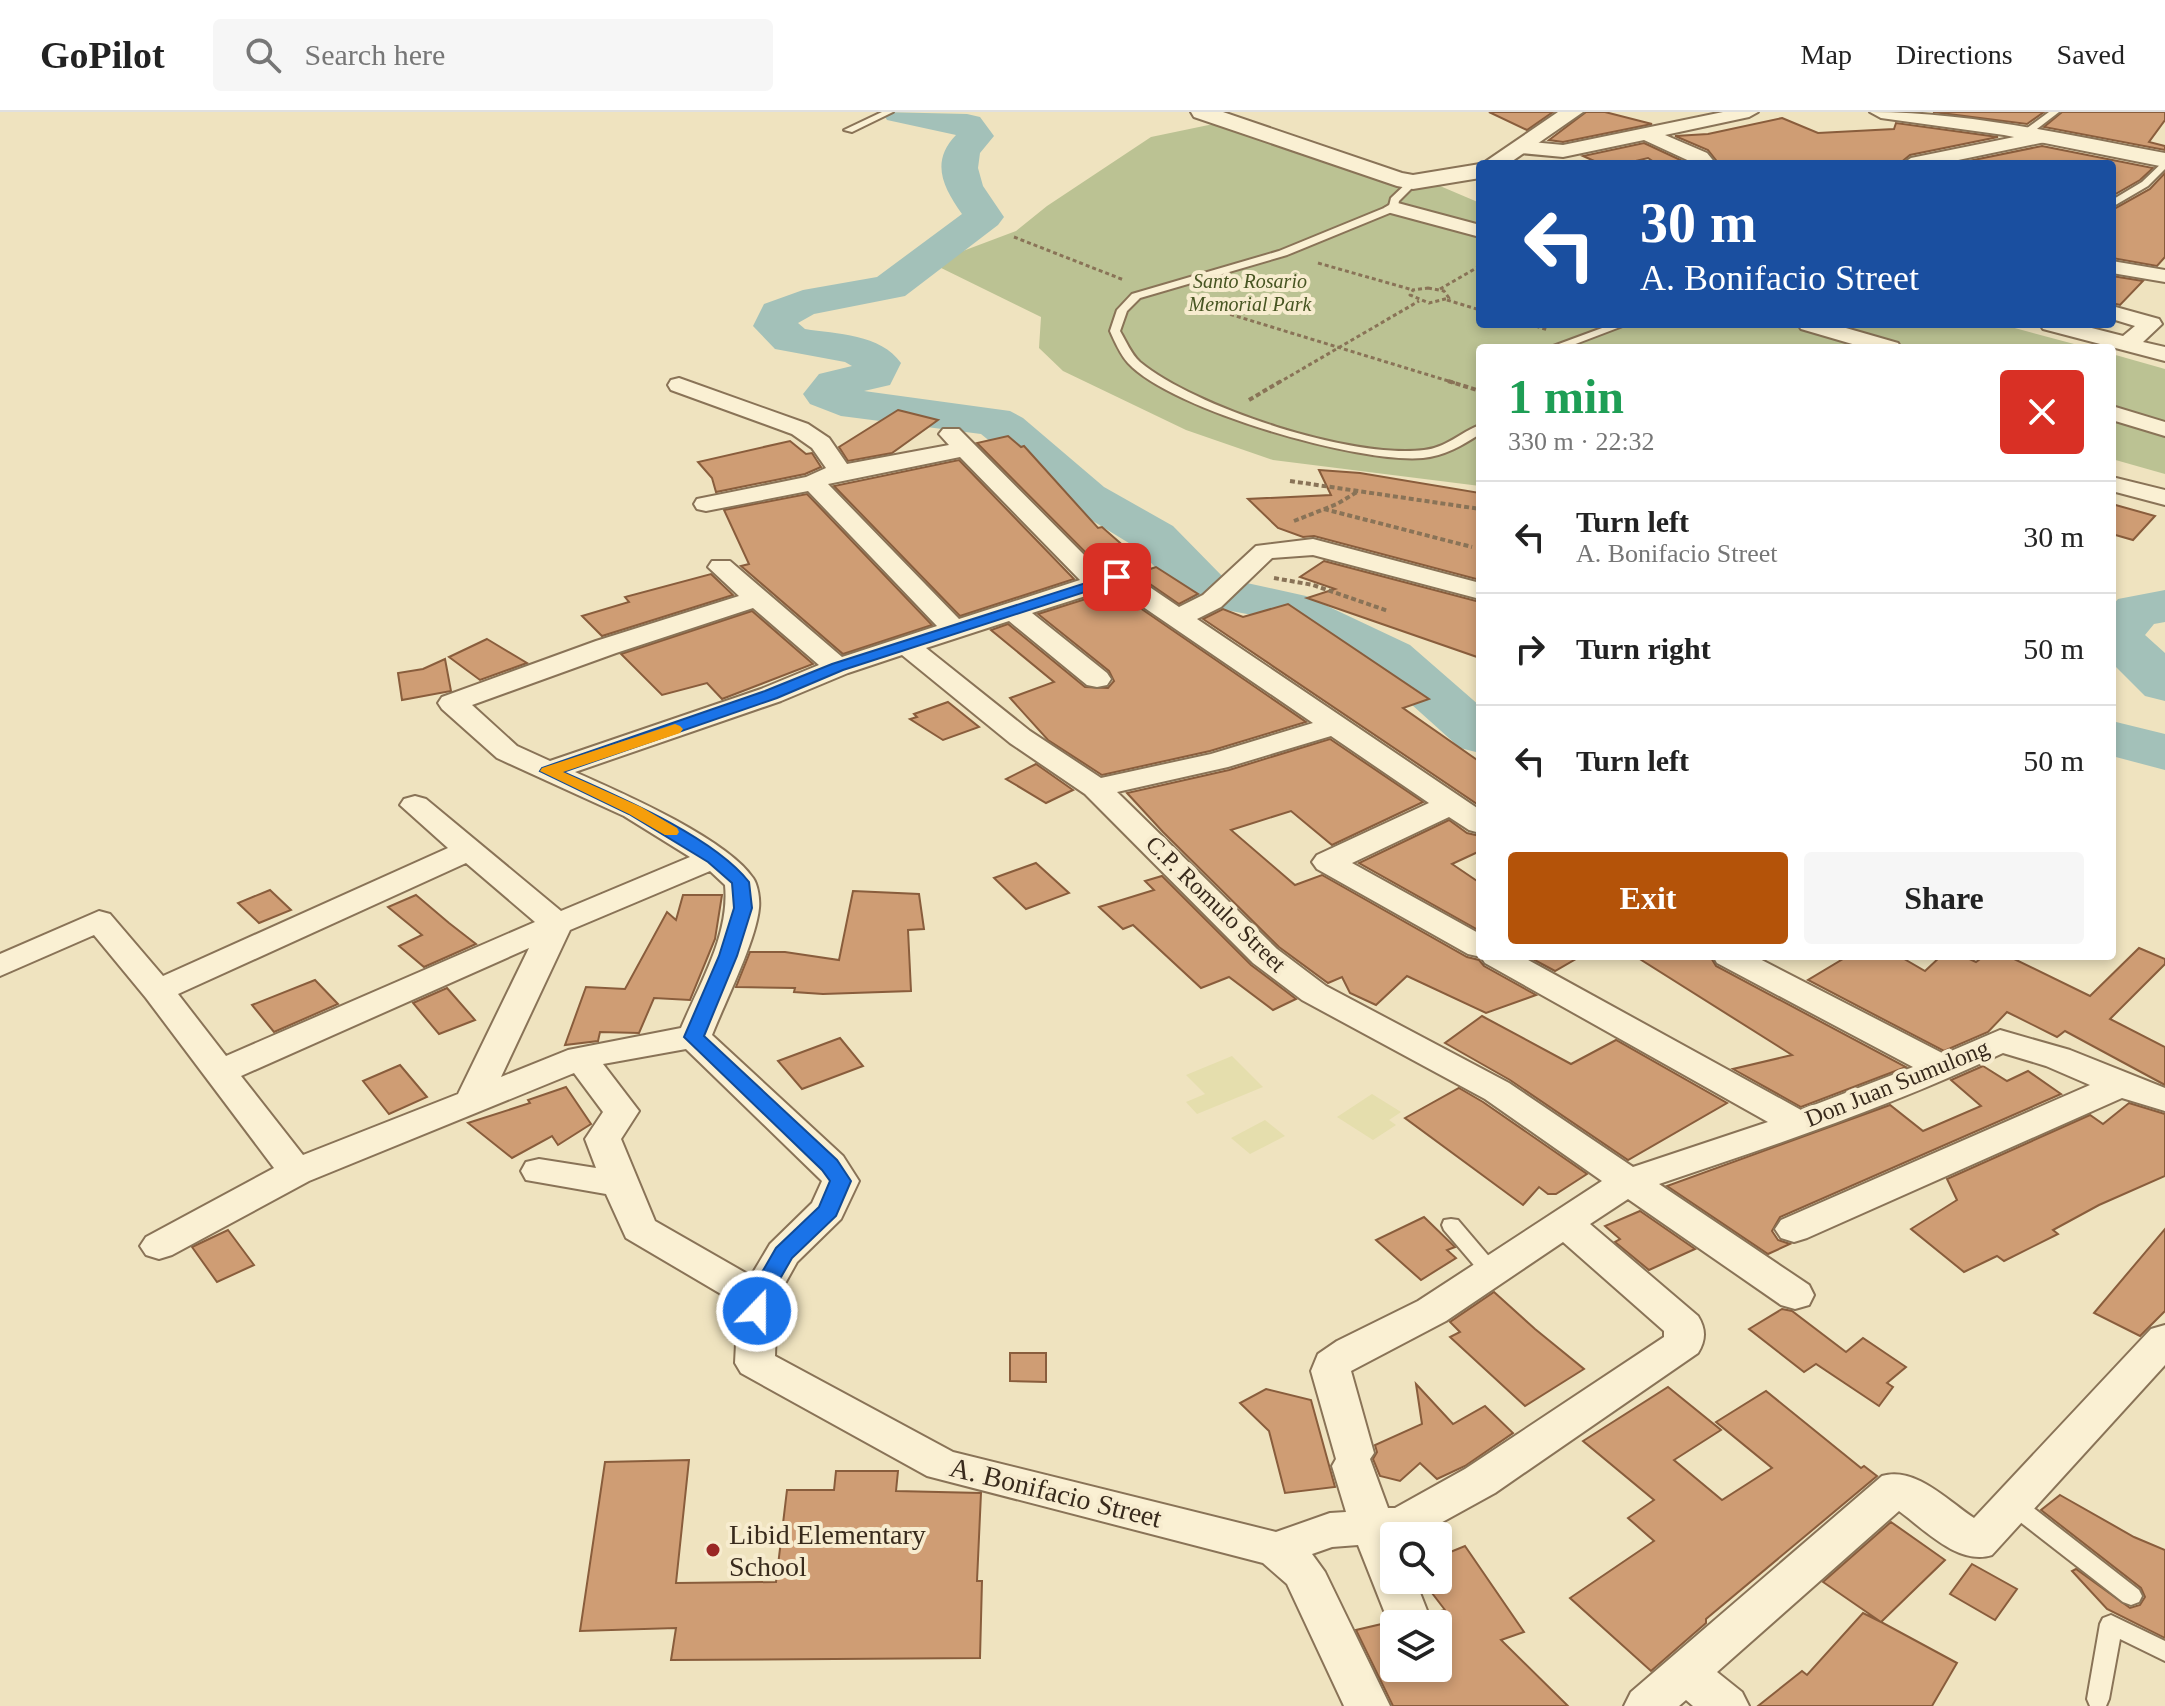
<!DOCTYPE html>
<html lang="en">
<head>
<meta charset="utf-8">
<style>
	body { margin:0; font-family:"Times New Roman",serif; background:#f6f6f6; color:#222; height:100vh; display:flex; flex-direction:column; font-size:30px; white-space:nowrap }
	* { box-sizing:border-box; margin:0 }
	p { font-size:26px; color:#767676 }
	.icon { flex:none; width:44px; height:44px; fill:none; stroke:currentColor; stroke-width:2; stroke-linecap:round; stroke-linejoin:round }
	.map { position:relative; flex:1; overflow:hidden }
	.drawer { position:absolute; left:1476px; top:232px; width:640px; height:616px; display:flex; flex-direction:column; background:#fff; border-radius:8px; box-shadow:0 4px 12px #0003 }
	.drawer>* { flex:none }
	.top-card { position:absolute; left:1476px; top:48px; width:640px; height:168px; border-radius:8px; box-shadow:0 4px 12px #0003; background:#1a4fa0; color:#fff; overflow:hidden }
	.fabs { position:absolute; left:1380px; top:1410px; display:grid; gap:16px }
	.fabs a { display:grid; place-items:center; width:72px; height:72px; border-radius:8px; background:#fff; box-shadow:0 4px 12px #0003; font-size:40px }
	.pin { position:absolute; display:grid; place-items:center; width:68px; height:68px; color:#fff; margin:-34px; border-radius:16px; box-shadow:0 4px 12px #0006 }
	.me { position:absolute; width:88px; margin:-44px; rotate:22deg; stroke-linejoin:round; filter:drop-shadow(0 0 6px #0008) }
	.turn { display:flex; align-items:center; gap:28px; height:168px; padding:0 32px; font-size:36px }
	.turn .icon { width:104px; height:104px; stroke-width:2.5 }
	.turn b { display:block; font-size:56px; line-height:68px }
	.round { display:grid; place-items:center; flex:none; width:84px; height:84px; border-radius:8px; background:#f6f6f6 }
	.headline { display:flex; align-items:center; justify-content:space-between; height:136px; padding:0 32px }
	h1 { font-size:48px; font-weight:800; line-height:60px; color:#1e9e55 }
	.primary-button { display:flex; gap:16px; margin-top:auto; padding:16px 32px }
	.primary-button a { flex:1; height:92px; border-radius:8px; background:#b45309; color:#fff; font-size:32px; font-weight:800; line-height:92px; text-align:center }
	.primary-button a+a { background:#f6f6f6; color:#222 }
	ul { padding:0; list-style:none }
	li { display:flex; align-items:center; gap:24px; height:112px; padding:0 32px; border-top:2px solid #e0e0e0 }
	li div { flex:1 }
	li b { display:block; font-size:30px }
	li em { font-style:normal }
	header { display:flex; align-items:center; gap:48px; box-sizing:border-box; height:112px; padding:0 40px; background:#fff; border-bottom:2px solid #e0e0e0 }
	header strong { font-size:38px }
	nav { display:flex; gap:44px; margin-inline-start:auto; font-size:28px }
	.search { width:560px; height:72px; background:#f6f6f6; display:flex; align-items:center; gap:20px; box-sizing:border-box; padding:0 28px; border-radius:8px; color:#767676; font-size:30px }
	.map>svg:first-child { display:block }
	.farmland { fill:#e5dead }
	.cemetery { fill:#bbc293 }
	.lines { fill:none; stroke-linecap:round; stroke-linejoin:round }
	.river { fill:#a3c1b9; fill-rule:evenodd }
	.building { fill:#cf9d74; stroke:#895d3c; stroke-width:2 }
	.service-casing { stroke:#897357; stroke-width:4 }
	.minor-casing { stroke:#897357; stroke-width:4 }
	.tertiary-casing { stroke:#897357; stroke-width:4 }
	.path-far1 { stroke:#897357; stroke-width:3; stroke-dasharray:4 3; stroke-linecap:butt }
	.path { stroke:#897357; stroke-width:4; stroke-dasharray:5 3; stroke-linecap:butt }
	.service { fill:#faf0d3; fill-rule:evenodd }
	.minor { fill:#faf0d3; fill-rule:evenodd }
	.tertiary { fill:#faf0d3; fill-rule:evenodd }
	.route { fill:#1a73e8; stroke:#114b97; stroke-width:2 }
	.slow { fill:#f59e0b }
	.poi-dot { fill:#9a2725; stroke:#f7eccf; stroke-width:3 }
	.labels { text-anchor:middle; stroke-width:8; stroke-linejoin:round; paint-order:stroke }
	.far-park-label { font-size:20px; font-style:italic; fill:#475522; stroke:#f7eccf }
	.street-label { font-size:24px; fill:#382a1c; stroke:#f7eccf }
	.near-street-label { font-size:28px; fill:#382a1c; stroke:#f7eccf }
	.near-poi-label { font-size:28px; fill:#382a1c; stroke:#f7eccf; text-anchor:start }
</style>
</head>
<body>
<header>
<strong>GoPilot</strong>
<div class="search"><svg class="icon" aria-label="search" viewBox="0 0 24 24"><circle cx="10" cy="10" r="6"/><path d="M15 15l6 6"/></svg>Search here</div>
<nav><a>Map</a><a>Directions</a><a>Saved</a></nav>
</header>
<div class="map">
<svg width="2165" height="1594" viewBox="0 0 2165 1594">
	<rect width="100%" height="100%" fill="#efe3bf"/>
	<!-- farmland -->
	<g class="farmland">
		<polygon points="1232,944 1263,975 1197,1002 1186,990 1205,982 1186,963"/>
		<polygon points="1372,982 1401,1000 1389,1008 1396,1013 1373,1028 1337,1005"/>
		<polygon points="1265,1008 1285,1024 1250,1042 1231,1026"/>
	</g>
	<!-- cemetery -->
	<g class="cemetery">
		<polygon points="1223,10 1433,71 1480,91 1480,212 2000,212 2089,236 1480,236 1480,374 1273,348 1186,318 1063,259 1039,236 1041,205 931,151 1016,119 1047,94 1151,25"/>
		<polygon points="2112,242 2165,257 2165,362 2112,347"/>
	</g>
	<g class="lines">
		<!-- river -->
		<g class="river">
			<path d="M882,0L967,2L980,5L994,24L980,41L978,56L983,74L1004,105L998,113L905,184L814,202L798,211L805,217C836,222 881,222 901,251L890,273L864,279L1010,299L1023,306L1104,375L1173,414L1224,466L1306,484L1410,533L1480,594V641L1460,636L1372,557L1268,506L1189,491L1137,436L1070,395L981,322L841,304L810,292L803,282L819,262L852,254L845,250L775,237L753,214L764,192L803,178L877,165L962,102C943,75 930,50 956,23L887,8Z"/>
			<polygon points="2165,478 2165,510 2154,512 2145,523 2165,541 2165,589 2145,584 2112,551 2112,494 2118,487"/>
			<polygon points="2112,609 2165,622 2165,658 2112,644"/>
		</g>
	</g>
	<!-- building -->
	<g class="building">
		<polygon points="1489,0 1553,0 1527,18"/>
		<polygon points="1586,0 1605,0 1652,12 1563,30 1549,28"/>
		<polygon points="1933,0 2044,0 2027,12"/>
		<polygon points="2062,0 2165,0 2165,8 2149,30 2165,34 2165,38 2044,15"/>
		<polygon points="1782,6 1818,21 1894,17 1896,11 1998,25 1910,43 1899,52 1719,52 1708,38 1675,24 1708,22"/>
		<polygon points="1644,31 1689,52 1657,52 1648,46 1623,52 1601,52 1583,44"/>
		<polygon points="2042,34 2153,56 2140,68 2112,84 2112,52 1954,52"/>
		<polygon points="2165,61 2165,145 2157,154 2112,146 2112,98 2150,77"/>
		<polygon points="2112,164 2143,169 2120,193 2112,191"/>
		<polygon points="898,298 938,308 892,341 848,349 839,335"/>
		<polygon points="1008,324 1021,335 1024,334 1098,416 1102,415 1150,457 1156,455 1198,482 1179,492 1128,457 1116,454 1103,458 977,331"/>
		<polygon points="790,329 806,342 812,341 821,355 805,362 716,380 712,366 698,350"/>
		<polygon points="959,348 1074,467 960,504 834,374"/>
		<polygon points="1319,358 1360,361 1480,381 1480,468 1314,424 1303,425 1278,416 1248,387 1331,383"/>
		<polygon points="807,382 932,513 843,542 741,454 749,452 724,398"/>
		<polygon points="2112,392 2155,404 2133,428 2112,422"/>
		<polygon points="1324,449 1480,490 1480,546 1307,486 1335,477 1300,465"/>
		<polygon points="711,462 733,483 602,524 582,504 629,490 625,485"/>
		<polygon points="1114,478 1306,610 1210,639 1102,663 1048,628 1010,586 1054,570 991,518 1008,512 1085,575 1108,576 1114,569 1109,559 1038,502"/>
		<polygon points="1288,492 1429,587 1403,596 1480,650 1480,694 1203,507 1223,497 1243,505"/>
		<polygon points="752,499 813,552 722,587 707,571 662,583 621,542"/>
		<polygon points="487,527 527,551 480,568 449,545"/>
		<polygon points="445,547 451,579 402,588 398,561 423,557"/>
		<polygon points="948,590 979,615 943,628 910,607 917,605 914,602"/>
		<polygon points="1330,627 1423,690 1332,733 1291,699 1231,718 1295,773 1322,763 1467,845 1479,848 1484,854 1536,883 1486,901 1407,864 1376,893 1350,881 1342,865 1328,871 1279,835 1163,720 1127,681 1229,658"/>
		<polygon points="1036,652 1073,678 1046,691 1006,667"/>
		<polygon points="1449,708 1467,721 1480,724 1480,739 1452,752 1480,771 1480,819 1359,751"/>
		<polygon points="1036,751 1069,781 1026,797 994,766"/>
		<polygon points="1162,764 1251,853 1296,887 1273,898 1229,865 1201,876 1133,813 1123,817 1099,795 1154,778 1145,769"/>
		<polygon points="270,778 291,798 259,811 238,791"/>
		<polygon points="853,779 919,782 924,817 908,818 911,879 823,882 794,880 795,876 736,875 750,840 785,840 839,848"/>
		<polygon points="416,783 449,811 476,832 424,855 399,834 422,823 388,795"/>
		<polygon points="683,783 722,783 715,827 690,888 654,886 639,921 600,920 598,929 565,933 586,875 625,877 667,800 676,808"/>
		<polygon points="2139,836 2165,847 2165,852 2110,907 2165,935 2165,973 2065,919 2057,925 2007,900 1988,920 1944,939 1808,868 1848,844 1899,844 1925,859 1941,844 1963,844 1976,850 1984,844 2008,844 2090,884"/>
		<polygon points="1527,844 1581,844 1555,859"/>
		<polygon points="1635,844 1710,844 1716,854 1906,955 1801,995 1733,957 1792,943"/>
		<polygon points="315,868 338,892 274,920 252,893"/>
		<polygon points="447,876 475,908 439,922 413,891"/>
		<polygon points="1482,904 1571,952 1616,928 1727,991 1628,1048 1510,968 1445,931"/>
		<polygon points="840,926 863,954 802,977 778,949"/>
		<polygon points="400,953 427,985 389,1002 363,969"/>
		<polygon points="1983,954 2007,969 2028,959 2061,982 1780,1105 1772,1119 1778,1128 1790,1132 1768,1142 1667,1074 1890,993 1923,1019 1981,994 1951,968"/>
		<polygon points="566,975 591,1012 558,1033 552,1024 512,1046 468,1011 530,991 528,988"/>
		<polygon points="1459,976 1483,990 1587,1062 1556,1082 1548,1082 1539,1075 1523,1093 1405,1006"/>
		<polygon points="2129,991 2165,1002 2165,1064 2099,1093 2053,1118 2058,1122 2004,1149 1997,1144 1964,1160 1911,1117 1957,1088 1947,1067 2090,1003 2103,1012"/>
		<polygon points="1640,1099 1695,1137 1649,1158 1615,1130 1620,1127 1605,1114"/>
		<polygon points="1424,1105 1455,1135 1447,1138 1456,1146 1421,1168 1376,1128"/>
		<polygon points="2165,1117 2165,1199 2140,1224 2094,1201"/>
		<polygon points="228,1118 254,1153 217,1170 192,1135"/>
		<polygon points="1494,1180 1535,1217 1584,1257 1525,1294 1450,1225 1460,1220 1450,1210"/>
		<polygon points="1782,1197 1792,1199 1846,1240 1863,1226 1906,1255 1887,1271 1893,1275 1879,1294 1816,1252 1804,1260 1749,1217"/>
		<polygon points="1010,1241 1046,1241 1046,1270 1010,1269"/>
		<polygon points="1416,1272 1453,1312 1485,1294 1513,1321 1465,1354 1437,1367 1420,1351 1400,1369 1380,1364 1373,1347 1377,1340 1375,1333 1422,1312"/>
		<polygon points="1668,1275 1721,1318 1674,1348 1722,1388 1772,1356 1716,1310 1766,1279 1861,1356 1864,1354 1877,1364 1706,1507 1706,1511 1651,1559 1570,1486 1654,1429 1628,1406 1654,1388 1583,1329"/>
		<polygon points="1266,1277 1311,1288 1335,1375 1285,1381 1269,1319 1240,1291"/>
		<polygon points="689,1348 676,1471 776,1470 787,1378 834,1378 836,1359 898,1359 896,1379 981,1381 977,1469 982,1469 980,1546 671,1548 676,1516 580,1519 605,1350"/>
		<polygon points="2060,1383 2134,1425 2165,1438 2165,1526 2107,1497 2072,1459 2076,1457 2130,1496 2140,1493 2145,1485 2141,1476 2041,1398"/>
		<polygon points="1891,1410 1945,1448 1881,1510 1957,1551 1932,1594 1758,1594 1802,1559 1807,1563 1863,1501 1881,1510 1823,1470"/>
		<polygon points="1465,1434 1524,1520 1501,1528 1568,1594 1393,1594 1356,1518 1386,1511 1388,1517 1394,1517 1394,1556 1438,1556 1438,1512 1426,1512 1431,1501 1445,1498 1422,1468 1438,1468 1438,1445"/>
		<polygon points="1972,1452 2017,1477 1995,1508 1950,1482"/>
	</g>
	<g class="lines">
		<defs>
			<g id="service">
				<polygon points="882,0 893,0 852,20 844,18"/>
				<polygon points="2049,0 2059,0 2029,23 2023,23 2023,19"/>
				<polygon points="2165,48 2165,57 2148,74 2112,95 2112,88 2142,70"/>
				<path d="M1410,68L1418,70L1399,89L1397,98L1287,143L1140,186L1127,199L1120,219C1126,229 1131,242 1140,250C1196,296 1352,347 1424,338C1446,336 1461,320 1480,313V322C1463,333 1444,344 1423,346C1360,352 1171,298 1128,251C1120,242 1115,230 1110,219L1117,198L1132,182L1279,139L1389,94L1391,86Z"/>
				<polygon points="1613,212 1628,212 1565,236 1548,236"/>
				<polygon points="1451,1107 1458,1108 1498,1155 1501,1160 1498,1165 1484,1165 1444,1118 1442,1113 1444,1108"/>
				<polygon points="2014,1385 2022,1387 2139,1478 2142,1484 2139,1490 2131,1493 2123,1490 2006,1399 2003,1393 2006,1387"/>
				<polygon points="2111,1503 2165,1529 2165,1549 2120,1527 2109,1587 2106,1594 2090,1594 2087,1587 2100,1512 2103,1506"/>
			</g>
			<g id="minor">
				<polygon points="1723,0 1758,0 1749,5 1665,23 1707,41 1716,52 1696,52 1644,28 1563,45 1520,41 1511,35 1520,29 1563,33"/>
				<polygon points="2044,19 2053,25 2050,29 1939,52 1902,52 1911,46"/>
				<polygon points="1394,90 1480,113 1480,125 1387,100 1384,96"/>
				<polygon points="2112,149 2165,158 2165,170 2112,161"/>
				<polygon points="2112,194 2159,207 2162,212 2143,230 2165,235 2165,249 2043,217 2040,212 2076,212 2123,224 2135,214 2112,207"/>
				<polygon points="1798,212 1832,212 1898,231 1901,236 1866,236 1801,217"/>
				<path d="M679,266L808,312L829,326L847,352L949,333L939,322L943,317H959L1102,461L1117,457L1126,459L1179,495L1203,483L1256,434L1313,427L1480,471V487L1313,443L1272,446L1221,495L1197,507L1480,698V721L1469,718L1449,705L1352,751L1480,822V844H1521L1801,998L1913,955L1717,851L1713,844H1754L1944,942L2000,918L2070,938L2165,976V999L2122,986L1807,1126L1794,1130L1781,1126L1775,1117L1781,1108L2090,973L2046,954L2003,941C1892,994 1775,1033 1659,1072L1809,1173L1814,1183L1809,1193L1795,1197L1781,1193L1628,1087L1590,1112L1698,1204C1706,1217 1706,1228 1698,1241L1495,1381L1417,1424H1394V1468H1415L1428,1501L1423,1512L1390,1514L1358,1433L1332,1435L1312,1442L1325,1460L1390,1594H1344L1287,1472L1263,1451L927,1364L741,1261L735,1251L738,1192L626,1126L606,1082L526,1068L521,1059L526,1050L539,1047L596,1056L585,1027L603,1000L574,961L309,1069L172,1143L159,1147L146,1143L140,1134L146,1125L274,1056L146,886L94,823L0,864V842L99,799L110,802L163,864L448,736L400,693L404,687L415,684L426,687L561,799L690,745L624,704L497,646L442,597L438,591L442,585L596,529L739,484L708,455L712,449H730L842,545L937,514L808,379L706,399L697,397L694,392L697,387L806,365L826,356L812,336L792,322L671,278L668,273L671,268ZM960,345L1080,468L959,507L828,372ZM1114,475L1313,611L1211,642L1101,666L1030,619L926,536L1009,509L1087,573L1097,575L1107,573L1111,567L1107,561L1032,501ZM753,496L819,553L761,577L550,649L517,634L472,593L616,541ZM902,543L1010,631L1085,682L1253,851L1302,888L1485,987L1602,1069L1418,1189L1337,1229L1318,1242L1311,1259L1336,1347L1332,1354L1346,1400L1330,1401L1276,1420L953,1340L775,1244L777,1186L797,1150L841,1107L859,1069L843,1044L712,923C725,890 756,829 759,796C760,788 758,773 753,766C726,726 620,680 575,660L781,589L848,561ZM1331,624L1429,691L1317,743L1312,750L1317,757L1468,842L1481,845L1485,851L1768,1010L1633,1055L1509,971L1326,874L1277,837L1117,680L1228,655ZM466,751L535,810L226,944L178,882ZM710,759L725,773C730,822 700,871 681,916L568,938L501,965L570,818ZM529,836L458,982L303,1043L241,964ZM686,937L822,1069L812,1091L770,1132L751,1164L655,1109L621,1027L639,999L603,952ZM1563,1130L1664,1219V1225L1465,1357L1395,1396H1388L1370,1347L1374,1341L1351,1259L1446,1209Z"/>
				<polygon points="2112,294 2165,310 2165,324 2112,308"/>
				<polygon points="2112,365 2165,378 2165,393 2112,379"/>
				<path d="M2165,1213V1253L1992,1443C1959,1454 1925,1418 1899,1399L1717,1560L1742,1580L1749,1594H1693L1686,1588L1679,1594H1624L1631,1580L1882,1364C1915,1354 1947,1388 1974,1406L2151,1217Z"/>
			</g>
			<g id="tertiary">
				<polygon points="1191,0 1223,0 1402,61 1413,63 1480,52 1480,66 1413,77 1397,74 1194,5"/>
				<polygon points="1558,0 1583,0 1508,52 1482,52"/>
				<path d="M1870,0C1970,0 2067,23 2165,41V55L2004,23L1881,6Z"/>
			</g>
		</defs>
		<!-- service casing -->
		<use href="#service" class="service-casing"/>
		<!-- minor casing -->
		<use href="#minor" class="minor-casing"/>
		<!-- tertiary casing -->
		<use href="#tertiary" class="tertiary-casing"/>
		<!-- path-far1 -->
		<g class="path-far1">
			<polyline points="1014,125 1124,168"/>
			<polyline points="1318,151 1413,178"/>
			<polygon points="1428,176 1444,179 1449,186 1429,191 1410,183 1413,178"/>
			<polyline points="1440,177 1480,154"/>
			<polyline points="1447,188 1480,198"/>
			<polyline points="1190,190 1455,271"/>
			<polyline points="1529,212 1548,218"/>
			<polyline points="1278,271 1419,189"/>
		</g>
		<!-- path -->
		<g class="path">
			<polyline points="1448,269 1480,279"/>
			<polyline points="1249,288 1281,269"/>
			<polyline points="1290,369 1480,397"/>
			<polyline points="1324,397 1472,435"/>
			<polyline points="1294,409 1337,392 1357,380"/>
			<polyline points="1274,466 1313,473 1388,499"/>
		</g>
		<!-- service -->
		<use href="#service" class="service"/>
		<!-- minor -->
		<use href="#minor" class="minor"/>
		<!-- tertiary -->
		<use href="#tertiary" class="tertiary"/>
	</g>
	<!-- route -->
	<path class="route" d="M1117,461L1124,465L1122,468L843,558L777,586L563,660C617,684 713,724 749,770L752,796L737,844L704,924L837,1048L851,1069L836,1104L792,1146L769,1186L765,1204H749L746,1199L747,1186L776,1136L819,1095L830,1069L822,1058L684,925L719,844L734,796L732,771L708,750L629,702L540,659L542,656L765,579L832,552Z"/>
	<!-- slow -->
	<polygon class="slow" points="675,612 680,614 683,617 680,621 563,660 641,695 677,716 679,720 677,723 665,723 629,702 540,659 542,656"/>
	<!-- markers -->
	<circle class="poi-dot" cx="713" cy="1438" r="8"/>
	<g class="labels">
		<!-- far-park labels -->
		<g class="far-park-label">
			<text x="1250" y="176">Santo Rosario<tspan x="1250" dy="23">Memorial Park</tspan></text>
		</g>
		<!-- street labels -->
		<g class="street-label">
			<text transform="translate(1216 792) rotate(44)" y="8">C.P. Romulo Street</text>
			<text transform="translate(1897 971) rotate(-22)" y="8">Don Juan Sumulong</text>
		</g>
		<!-- near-street labels -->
		<g class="near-street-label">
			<text transform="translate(1056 1380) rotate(14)" y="10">A. Bonifacio Street</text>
		</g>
		<!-- near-poi labels -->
		<g class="near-poi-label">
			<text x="729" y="1432">Libid Elementary<tspan x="729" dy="32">School</tspan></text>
		</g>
	</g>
</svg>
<div class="fabs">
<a><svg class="icon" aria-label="search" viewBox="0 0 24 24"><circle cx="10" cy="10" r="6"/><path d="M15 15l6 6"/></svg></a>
<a><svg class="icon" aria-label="layers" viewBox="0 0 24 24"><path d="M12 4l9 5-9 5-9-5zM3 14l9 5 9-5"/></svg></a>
</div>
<div class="pin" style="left:1117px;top:465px;background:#d93025"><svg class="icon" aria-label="arrive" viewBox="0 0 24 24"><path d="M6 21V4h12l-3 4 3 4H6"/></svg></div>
<svg class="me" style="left:757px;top:1199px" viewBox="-20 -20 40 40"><circle r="17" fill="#1a73e8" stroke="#fff" stroke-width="3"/><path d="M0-11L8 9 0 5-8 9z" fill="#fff"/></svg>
<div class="top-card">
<div class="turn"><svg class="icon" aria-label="left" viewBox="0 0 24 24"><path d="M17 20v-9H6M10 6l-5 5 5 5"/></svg><div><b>30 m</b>A. Bonifacio Street</div></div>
</div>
<section class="drawer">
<div class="headline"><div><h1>1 min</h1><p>330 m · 22:32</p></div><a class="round" style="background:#d93025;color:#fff"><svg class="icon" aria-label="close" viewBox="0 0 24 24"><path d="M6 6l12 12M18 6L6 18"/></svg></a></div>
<ul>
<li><svg class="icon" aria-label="left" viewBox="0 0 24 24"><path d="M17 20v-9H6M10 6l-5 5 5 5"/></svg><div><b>Turn left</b><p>A. Bonifacio Street</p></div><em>30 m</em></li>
<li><svg class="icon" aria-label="right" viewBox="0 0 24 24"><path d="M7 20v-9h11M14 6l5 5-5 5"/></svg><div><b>Turn right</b></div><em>50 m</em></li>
<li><svg class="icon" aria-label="left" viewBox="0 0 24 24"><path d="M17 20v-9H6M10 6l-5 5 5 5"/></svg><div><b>Turn left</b></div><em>50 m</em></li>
</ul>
<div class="primary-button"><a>Exit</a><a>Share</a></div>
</section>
</div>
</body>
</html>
